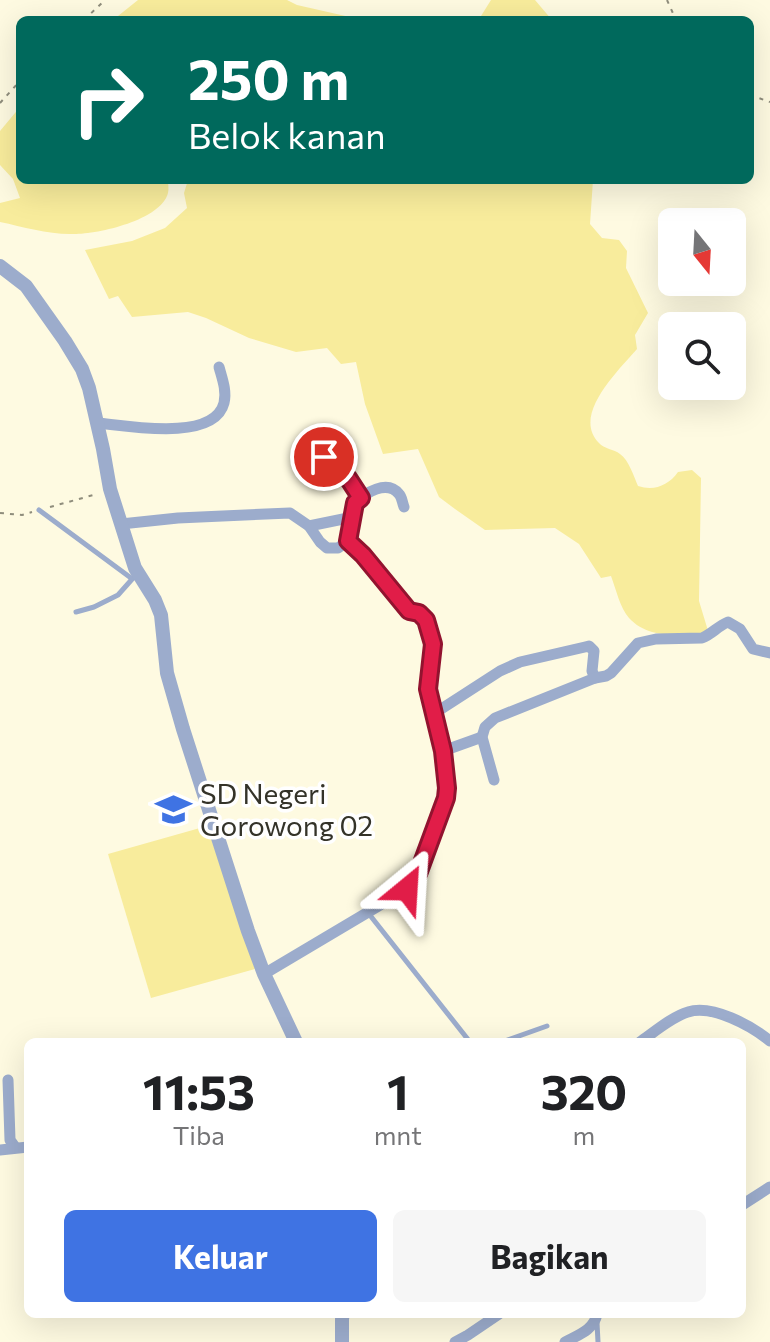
<!DOCTYPE html>
<html lang="id">
<head>
<meta charset="utf-8">
<style>
	body { margin:0; font-family:Commissioner,sans-serif; background:#f6f6f6; color:#202124; height:100vh; display:flex; flex-direction:column; font-size:30px; white-space:nowrap }
	* { box-sizing:border-box; margin:0 }
	p { font-size:26px; color:#757577 }
	.icon { flex:none; width:44px; height:44px; fill:none; stroke:currentColor; stroke-width:2; stroke-linecap:round; stroke-linejoin:round }
	.map { position:relative; flex:1; overflow:hidden }
	.sheet { position:absolute; left:24px; top:1038px; width:722px; height:280px; display:flex; flex-direction:column; background:#fff; border-radius:12px; box-shadow:0 8px 32px #0002 }
	.sheet>* { flex:none }
	.banner { position:absolute; left:16px; top:16px; width:738px; height:168px; border-radius:12px; box-shadow:0 8px 32px #0002; background:#00695c; color:#fff; overflow:hidden }
	.needle { width:52px; rotate:162deg }
	.tools { position:absolute; left:658px; top:208px; display:grid; gap:16px }
	.tools a { display:grid; place-items:center; width:88px; height:88px; border-radius:12px; background:#fff; box-shadow:0 8px 32px #0002; font-size:40px }
	.pin { position:absolute; display:grid; place-items:center; width:68px; height:68px; color:#fff; margin:-34px; border:4px solid #fff; border-radius:50%; box-shadow:0 2px 8px #0007 }
	.me { position:absolute; width:88px; margin:-44px; rotate:27deg; stroke-linejoin:round; filter:drop-shadow(0 0 6px #0008) }
	.turn { display:flex; align-items:center; gap:28px; height:168px; padding:0 40px; font-size:36px }
	.turn .icon { width:104px; height:104px; stroke-width:2.5 }
	.turn b { display:block; font-size:56px; line-height:68px }
	.eta { display:flex; justify-content:space-evenly; align-items:center; height:136px; text-align:center }
	.eta b { font-size:48px; font-weight:700; line-height:56px }
	.cta { display:flex; gap:16px; margin-top:auto; padding:16px 40px }
	.cta a { flex:1; height:92px; border-radius:12px; background:#3f73e3; color:#fff; font-size:32px; font-weight:700; line-height:92px; text-align:center }
	.cta a+a { background:#f6f6f6; color:#202124 }
	.map>svg:first-child { display:block }
	.green { fill:#f8ec9c }
	.lines { fill:none; stroke-linecap:round; stroke-linejoin:round }
	.path { stroke:#8f8d7c; stroke-width:2; stroke-dasharray:4 6; stroke-linecap:butt }
	.service { stroke:#9caccc; stroke-width:5 }
	.minor { stroke:#9caccc; stroke-width:11 }
	.tertiary { stroke:#9caccc; stroke-width:14 }
	.route-casing { stroke:#92132f; stroke-width:20 }
	.route { stroke:#e11d48; stroke-width:14 }
	.labels { text-anchor:middle; stroke-width:7; stroke-linejoin:round; paint-order:stroke }
	.poi-label { font-size:28px; fill:#343329; stroke:#fff; text-anchor:start }
</style>
</head>
<body>
<div class="map">
<svg width="770" height="1342" viewBox="0 0 770 1342">
	<rect width="100%" height="100%" fill="#fefae1"/>
	<!-- green -->
	<g class="green">
		<polygon points="138,0 287,0 297,5 363,20 113,20"/>
		<polygon points="491,0 535,0 552,20 449,20 454,16 481,16"/>
		<path d="M20,107V180H168C168,184 169,189 168,193C161,220 99,234 74,234C50,235 24,227 0,222V203L20,198L13,179L0,165V131Z"/>
		<path d="M188,180H593L590,224L602,238L619,240L627,251L626,268L648,313L635,335L637,349C619,370 571,415 599,443C604,449 614,449 620,454C629,460 634,477 638,486C654,491 668,486 678,472L692,470L701,478L699,601L709,634C683,635 649,640 629,618C620,608 616,589 611,576L601,578L579,544L555,528L485,530L455,509L439,497L418,449L383,454L365,404L356,362L341,364L327,348L296,352L249,338L206,318L188,312L132,317L118,296L109,299L85,250L132,241L165,228L187,208L184,193Z"/>
		<polygon points="207,826 255,969 151,998 108,854"/>
	</g>
	<g class="lines">
		<!-- path -->
		<g class="path">
			<polyline points="667,0 676,20"/>
			<polyline points="84,20 105,0"/>
			<polyline points="750,95 770,102"/>
			<polyline points="0,103 20,81"/>
			<polyline points="50,507 97,494"/>
			<polyline points="0,513 22,515 32,512"/>
		</g>
		<!-- service -->
		<g class="service">
			<polyline points="39,510 131,578"/>
			<polyline points="76,612 94,607 118,595 134,577"/>
			<polyline points="369,914 470,1042"/>
			<polyline points="502,1042 547,1026"/>
			<polyline points="597,1323 598,1342"/>
		</g>
		<!-- minor -->
		<g class="minor">
			<path d="M98,423C128,426 214,442 224,403C227,391 222,378 219,367"/>
			<path d="M315,456C336,459 351,481 361,498"/>
			<path d="M121,524L178,518L290,513L309,526L320,542L327,548H338L348,541L355,503C365,493 387,479 399,494C402,497 402,502 404,507"/>
			<polyline points="309,526 353,517"/>
			<path d="M435,713L500,671L520,662L585,647L589,646L594,651L592,671L595,678L606,676L611,673L638,643L656,639L702,638C712,634 718,626 728,622L740,629L753,649L770,653"/>
			<polyline points="443,751 482,737"/>
			<polyline points="494,780 482,737 485,727 495,718 595,678"/>
			<path d="M264,974L407,889L418,874L446,798C450,773 441,735 434,711C432,703 428,694 428,686C428,662 437,649 428,624C424,615 418,613 409,611L363,555L348,541"/>
			<path d="M640,1042C653,1033 673,1016 688,1012C712,1004 752,1026 770,1041"/>
			<polyline points="8,1080 10,1140 15,1147"/>
			<polyline points="0,1150 28,1147"/>
			<polyline points="742,1205 770,1187"/>
			<polyline points="455,1342 468,1335 499,1314"/>
			<path d="M565,1342C578,1335 594,1330 597,1314"/>
		</g>
		<!-- tertiary -->
		<g class="tertiary">
			<polyline points="0,266 26,286 65,341 82,369 89,388 103,449 110,489 135,568 155,600 161,615 167,673 183,729 248,931 264,974 296,1042"/>
			<polyline points="342,1342 342,1319 343,1314"/>
		</g>
	</g>
	<g class="lines">
		<defs>
			<polyline id="route" points="324,457 348,478 361,498 355,503 348,541 363,555 409,611 419,613 426,620 433,644 428,689 443,751 447,788 446,798 418,874 407,889"/>
		</defs>
		<!-- route casing -->
		<use href="#route" class="route-casing"/>
		<!-- route -->
		<use href="#route" class="route"/>
	</g>
	<!-- icons -->
	<defs>
		<symbol id="school-bare" viewBox="-9 -9 18 18"><path d="M0-5L7-2L0 1L-7-2ZM-4 1L0 2.5L4 1V4Q0 6-4 4Z" fill="#3f73e3" stroke="#fff" stroke-width="2.5" paint-order="stroke"/></symbol>
	</defs>
	<g fill-rule="evenodd">
		<use href="#school-bare" x="148" y="784" width="51" height="51"/>
	</g>
	<g class="labels">
		<!-- poi labels -->
		<g class="poi-label">
			<text x="200" y="804">SD Negeri<tspan x="200" dy="32">Gorowong 02</tspan></text>
		</g>
	</g>
</svg>
<div class="tools">
<a><svg class="needle" viewBox="-14 -14 28 28"><path d="M0-13l5 13h-10z" fill="#e53935"/><path d="M0 13l5-13h-10z" fill="#757577"/></svg></a>
<a><svg class="icon" aria-label="search" viewBox="0 0 24 24"><circle cx="10" cy="10" r="6"/><path d="M15 15l6 6"/></svg></a>
</div>
<div class="pin" style="left:324px;top:457px;background:#d93025"><svg class="icon" aria-label="arrive" viewBox="0 0 24 24"><path d="M6 21V4h12l-3 4 3 4H6"/></svg></div>
<svg class="me" style="left:407px;top:889px" viewBox="-20 -20 40 40"><path d="M0-17L14 15 0 8-14 15z" fill="#e11d48" stroke="#fff" stroke-width="4"/></svg>
<div class="banner">
<div class="turn"><svg class="icon" aria-label="right" viewBox="0 0 24 24"><path d="M7 20v-9h11M14 6l5 5-5 5"/></svg><div><b>250 m</b>Belok kanan</div></div>
</div>
<section class="sheet">
<div class="eta">
<div><b>11:53</b><p>Tiba</p></div>
<div><b>1</b><p>mnt</p></div>
<div><b>320</b><p>m</p></div>
</div>
<div class="cta"><a>Keluar</a><a>Bagikan</a></div>
</section>
</div>
</body>
</html>
